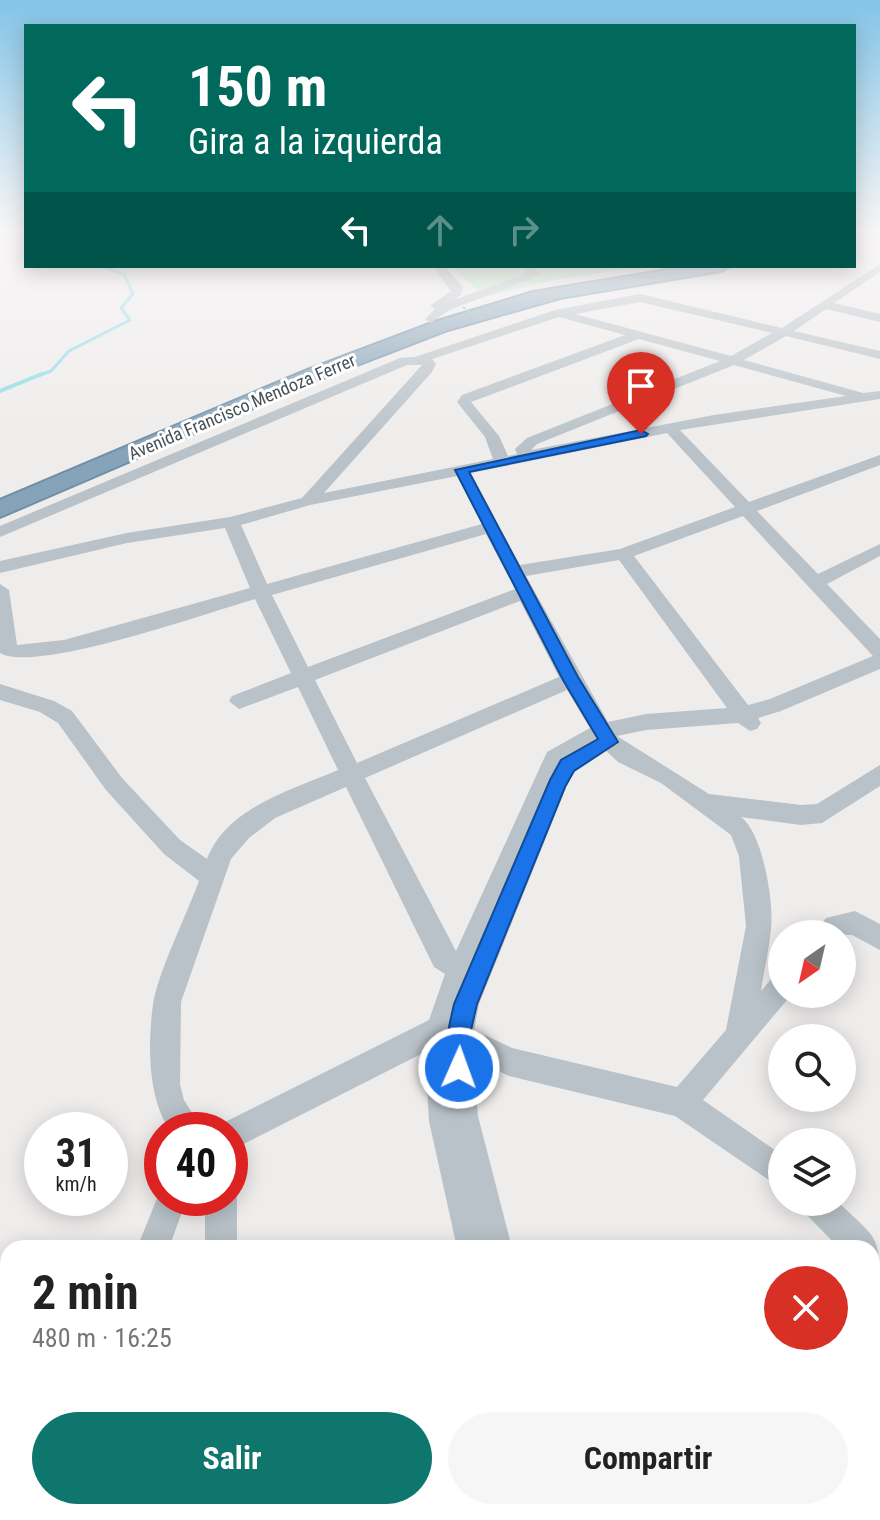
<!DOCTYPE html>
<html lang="es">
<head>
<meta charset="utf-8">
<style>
	body { margin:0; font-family:"Roboto Condensed",sans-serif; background:#f6f6f6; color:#222; height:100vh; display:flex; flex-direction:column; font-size:30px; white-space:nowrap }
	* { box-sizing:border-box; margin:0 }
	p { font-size:26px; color:#767676 }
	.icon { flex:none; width:44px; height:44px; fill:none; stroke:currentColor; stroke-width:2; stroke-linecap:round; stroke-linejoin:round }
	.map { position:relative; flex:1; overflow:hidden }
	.details { position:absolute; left:0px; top:1240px; width:880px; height:280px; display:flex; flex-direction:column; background:#fff; border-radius:24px 24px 0 0; box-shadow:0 4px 20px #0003 }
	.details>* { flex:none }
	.guide { position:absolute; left:24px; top:24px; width:832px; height:244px; border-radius:0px; box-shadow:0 4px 20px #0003; background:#00695c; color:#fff; overflow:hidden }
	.needle { width:52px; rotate:214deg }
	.tools { position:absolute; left:768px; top:920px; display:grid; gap:16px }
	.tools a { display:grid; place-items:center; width:88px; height:88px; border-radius:50%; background:#fff; box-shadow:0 4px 20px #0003; font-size:40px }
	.speed { position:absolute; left:24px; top:1112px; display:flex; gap:16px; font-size:40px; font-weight:700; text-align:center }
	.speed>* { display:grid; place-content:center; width:104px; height:104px; border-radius:50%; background:#fff; box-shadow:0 4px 20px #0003; line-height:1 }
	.speed small { font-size:20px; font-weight:400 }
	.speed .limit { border:12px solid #d22; background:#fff; color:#111 }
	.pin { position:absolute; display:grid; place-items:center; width:68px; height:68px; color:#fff; margin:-82px -34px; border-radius:50% 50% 50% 0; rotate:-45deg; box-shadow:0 0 8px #0007 }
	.pin .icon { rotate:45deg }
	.me { position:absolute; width:88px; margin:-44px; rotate:2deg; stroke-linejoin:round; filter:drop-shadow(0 0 6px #0008) }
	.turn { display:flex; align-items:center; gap:28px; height:168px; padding:0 32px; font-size:36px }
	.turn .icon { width:104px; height:104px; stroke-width:2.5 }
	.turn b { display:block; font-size:56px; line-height:68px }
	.lanes { display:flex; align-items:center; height:76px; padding:0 32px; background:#0003; justify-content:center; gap:40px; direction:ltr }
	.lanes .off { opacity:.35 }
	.round { display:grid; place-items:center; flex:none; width:84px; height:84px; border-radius:42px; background:#f6f6f6 }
	.headline { display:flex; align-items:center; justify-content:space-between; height:136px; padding:0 32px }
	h1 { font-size:48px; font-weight:700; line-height:60px }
	.action { display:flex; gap:16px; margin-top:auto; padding:16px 32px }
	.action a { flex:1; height:92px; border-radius:48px; background:#0f766e; color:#fff; font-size:32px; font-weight:700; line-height:92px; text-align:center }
	.action a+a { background:#f6f6f6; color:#222 }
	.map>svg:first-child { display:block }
	.green { fill:#bcebc9 }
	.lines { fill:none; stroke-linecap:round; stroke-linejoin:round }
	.stream-far1 { stroke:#8bdde6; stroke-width:3 }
	.stream { stroke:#8bdde6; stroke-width:4 }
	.highway-casing { stroke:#718fa5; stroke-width:4 }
	.minor { fill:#b8c2c8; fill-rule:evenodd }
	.highway { fill:#86a4b9; fill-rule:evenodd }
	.path-bridge { stroke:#76c797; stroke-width:2; stroke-dasharray:3 2; stroke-linecap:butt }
	.route { fill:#1a73e8; stroke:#114b97; stroke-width:2 }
	.labels { text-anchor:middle; stroke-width:6; stroke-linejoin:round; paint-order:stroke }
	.far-street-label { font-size:18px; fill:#465158; stroke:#fff }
</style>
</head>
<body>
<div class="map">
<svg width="880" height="1520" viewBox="0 0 880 1520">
	<rect width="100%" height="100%" fill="#efecec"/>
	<!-- green -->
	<polygon class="green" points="451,266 646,266 553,280 485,297"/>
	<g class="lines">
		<!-- stream-far1 -->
		<polyline class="stream-far1" points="37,376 51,371 69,351 130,320 121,308 133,294 124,274 100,266"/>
		<!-- stream -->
		<polyline class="stream" points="0,391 42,374"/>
		<defs>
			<polygon id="highway" points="691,266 730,266 721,271 560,298 448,330 321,379 0,517 0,500 307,370 434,322 533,292"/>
		</defs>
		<!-- highway casing -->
		<use href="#highway" class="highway-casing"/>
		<!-- minor -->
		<g class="minor">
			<polygon points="854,231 862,231 854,237"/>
			<path d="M880,264V272L834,303L880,314V322L826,309L794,331L880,351V359L786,336L744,360L863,393L880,391V399L680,430L749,502L880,455V465L757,511L818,574L880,544V556L827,584L880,639V669L781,711L758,718L761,723L757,729L750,731L738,723L646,730L617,736L709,794L801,805L817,804L880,765V786L822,823L801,825L741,817C763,833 774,903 771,929C769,950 764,971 761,991L772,978L782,974V994H792L703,1100L782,1155V1189L675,1116L509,1076L473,1059L478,1116L512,1248H457L429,1121L425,1052L230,1151V1130H217L219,1125L429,1020L445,974L434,967L346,787L275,818L249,838L231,859L181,1002L180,1084L184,1100L203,1130H170C147,1098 148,1042 153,1004C158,972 187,914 199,881L164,854L106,790L58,723L40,712L0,700V684L54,701L72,711L122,778L180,840L207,859C227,807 292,790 338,770L298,687L239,709L229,701L232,696L291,673L255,599C210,612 35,674 0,653V584L9,590L17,645L64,640L250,588L225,528L127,543L0,573V561L127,533L230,517L302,498L422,365H407L0,537V526L400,358L415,357L555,310L640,294L782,328ZM640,302L772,333L731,356L575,314ZM559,317L625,335L462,395L457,402L485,437L493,459L324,493L432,372L436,364L432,359ZM639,339L720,361L527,438L515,449L517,454L508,456L499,436L471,402ZM734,365L846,396L714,415L531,450L537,444ZM667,433L735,507L620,549L520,565L471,473ZM457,476L482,524L267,584L241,525L310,505ZM743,516L873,656L770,699L748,705L634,556ZM486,534L515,589L308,667L272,595ZM619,560L727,708L646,714L608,722L526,576ZM520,601L559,677L357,763L315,680ZM567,690L590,728L547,752L456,951L365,778ZM599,744L618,762L661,783L731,835L739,856L746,926L726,1030L677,1087L512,1048L474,1030L479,1004L566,788L557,779L564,764Z"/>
			<polygon points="432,266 444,266 463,287 461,295 453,300 523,275 527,272 522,266 534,266 539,273 531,279 449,310 431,323 425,319 435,309 430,306 451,291"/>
			<polygon points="855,911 880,924 880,950 852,935 814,934 826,918"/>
			<polygon points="162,1186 162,1198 187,1198 169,1248 137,1248"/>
			<polygon points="230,1186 237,1198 237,1248 205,1248 205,1198 230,1198"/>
			<path d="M800,1202H838C875,1238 880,1233 880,1285L872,1282V1248H839L805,1213Z"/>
			<polygon points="8,1475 8,1512 17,1512 0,1520 0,1478"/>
			<rect x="217" y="1512" width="38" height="8"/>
			<polygon points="516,1512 581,1512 583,1520 518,1520"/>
		</g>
		<!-- highway -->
		<use href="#highway" class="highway"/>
		<!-- path-bridge -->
		<polyline class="path-bridge" points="463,307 480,319"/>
	</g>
	<!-- sky -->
	<linearGradient id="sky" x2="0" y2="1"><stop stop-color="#83c4e7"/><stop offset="0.52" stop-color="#f8f6f6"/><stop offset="1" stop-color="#f8f6f6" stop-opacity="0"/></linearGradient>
	<rect width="880" height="444" fill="url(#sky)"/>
	<!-- route -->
	<path class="route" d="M641,430L648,434L646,436L469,472L578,677L618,742L574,771L565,787L477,1004L468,1043L471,1068L467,1076L459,1079L451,1076C441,1052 449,1028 454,1004L550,780L561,760L598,739L563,680L455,470Z"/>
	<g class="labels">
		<!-- far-street labels -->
		<g class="far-street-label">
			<text transform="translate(242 407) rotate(-23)" y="6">Avenida Francisco Mendoza Ferrer</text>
		</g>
	</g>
</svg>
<div class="tools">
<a><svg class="needle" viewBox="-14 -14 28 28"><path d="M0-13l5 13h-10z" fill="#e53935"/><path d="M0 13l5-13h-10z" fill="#767676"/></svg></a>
<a><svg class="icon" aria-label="search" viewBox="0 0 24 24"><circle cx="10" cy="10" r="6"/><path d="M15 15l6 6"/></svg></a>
<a><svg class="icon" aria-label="layers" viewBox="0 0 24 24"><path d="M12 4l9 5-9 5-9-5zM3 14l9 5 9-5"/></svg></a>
</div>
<div class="speed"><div>31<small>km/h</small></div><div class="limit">40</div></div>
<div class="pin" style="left:641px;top:434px;background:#d93025"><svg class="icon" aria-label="arrive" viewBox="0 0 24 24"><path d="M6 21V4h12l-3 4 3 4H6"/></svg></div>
<svg class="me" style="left:459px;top:1068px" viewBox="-20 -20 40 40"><circle r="17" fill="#1a73e8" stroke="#fff" stroke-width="3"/><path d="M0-11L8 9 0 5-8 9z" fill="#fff"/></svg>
<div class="guide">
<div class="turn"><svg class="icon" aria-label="left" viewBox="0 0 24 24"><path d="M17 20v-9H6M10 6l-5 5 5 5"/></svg><div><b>150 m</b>Gira a la izquierda</div></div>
<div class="lanes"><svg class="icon" aria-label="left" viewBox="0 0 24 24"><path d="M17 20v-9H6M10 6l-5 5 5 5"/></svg><svg class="icon off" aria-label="ahead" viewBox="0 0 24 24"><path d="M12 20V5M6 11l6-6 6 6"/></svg><svg class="icon off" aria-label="right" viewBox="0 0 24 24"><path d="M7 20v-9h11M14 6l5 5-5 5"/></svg></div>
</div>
<section class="details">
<div class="headline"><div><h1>2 min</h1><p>480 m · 16:25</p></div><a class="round" style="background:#d93025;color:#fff"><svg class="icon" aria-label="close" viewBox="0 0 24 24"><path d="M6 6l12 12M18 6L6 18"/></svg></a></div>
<div class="action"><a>Salir</a><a>Compartir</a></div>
</section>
</div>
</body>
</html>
